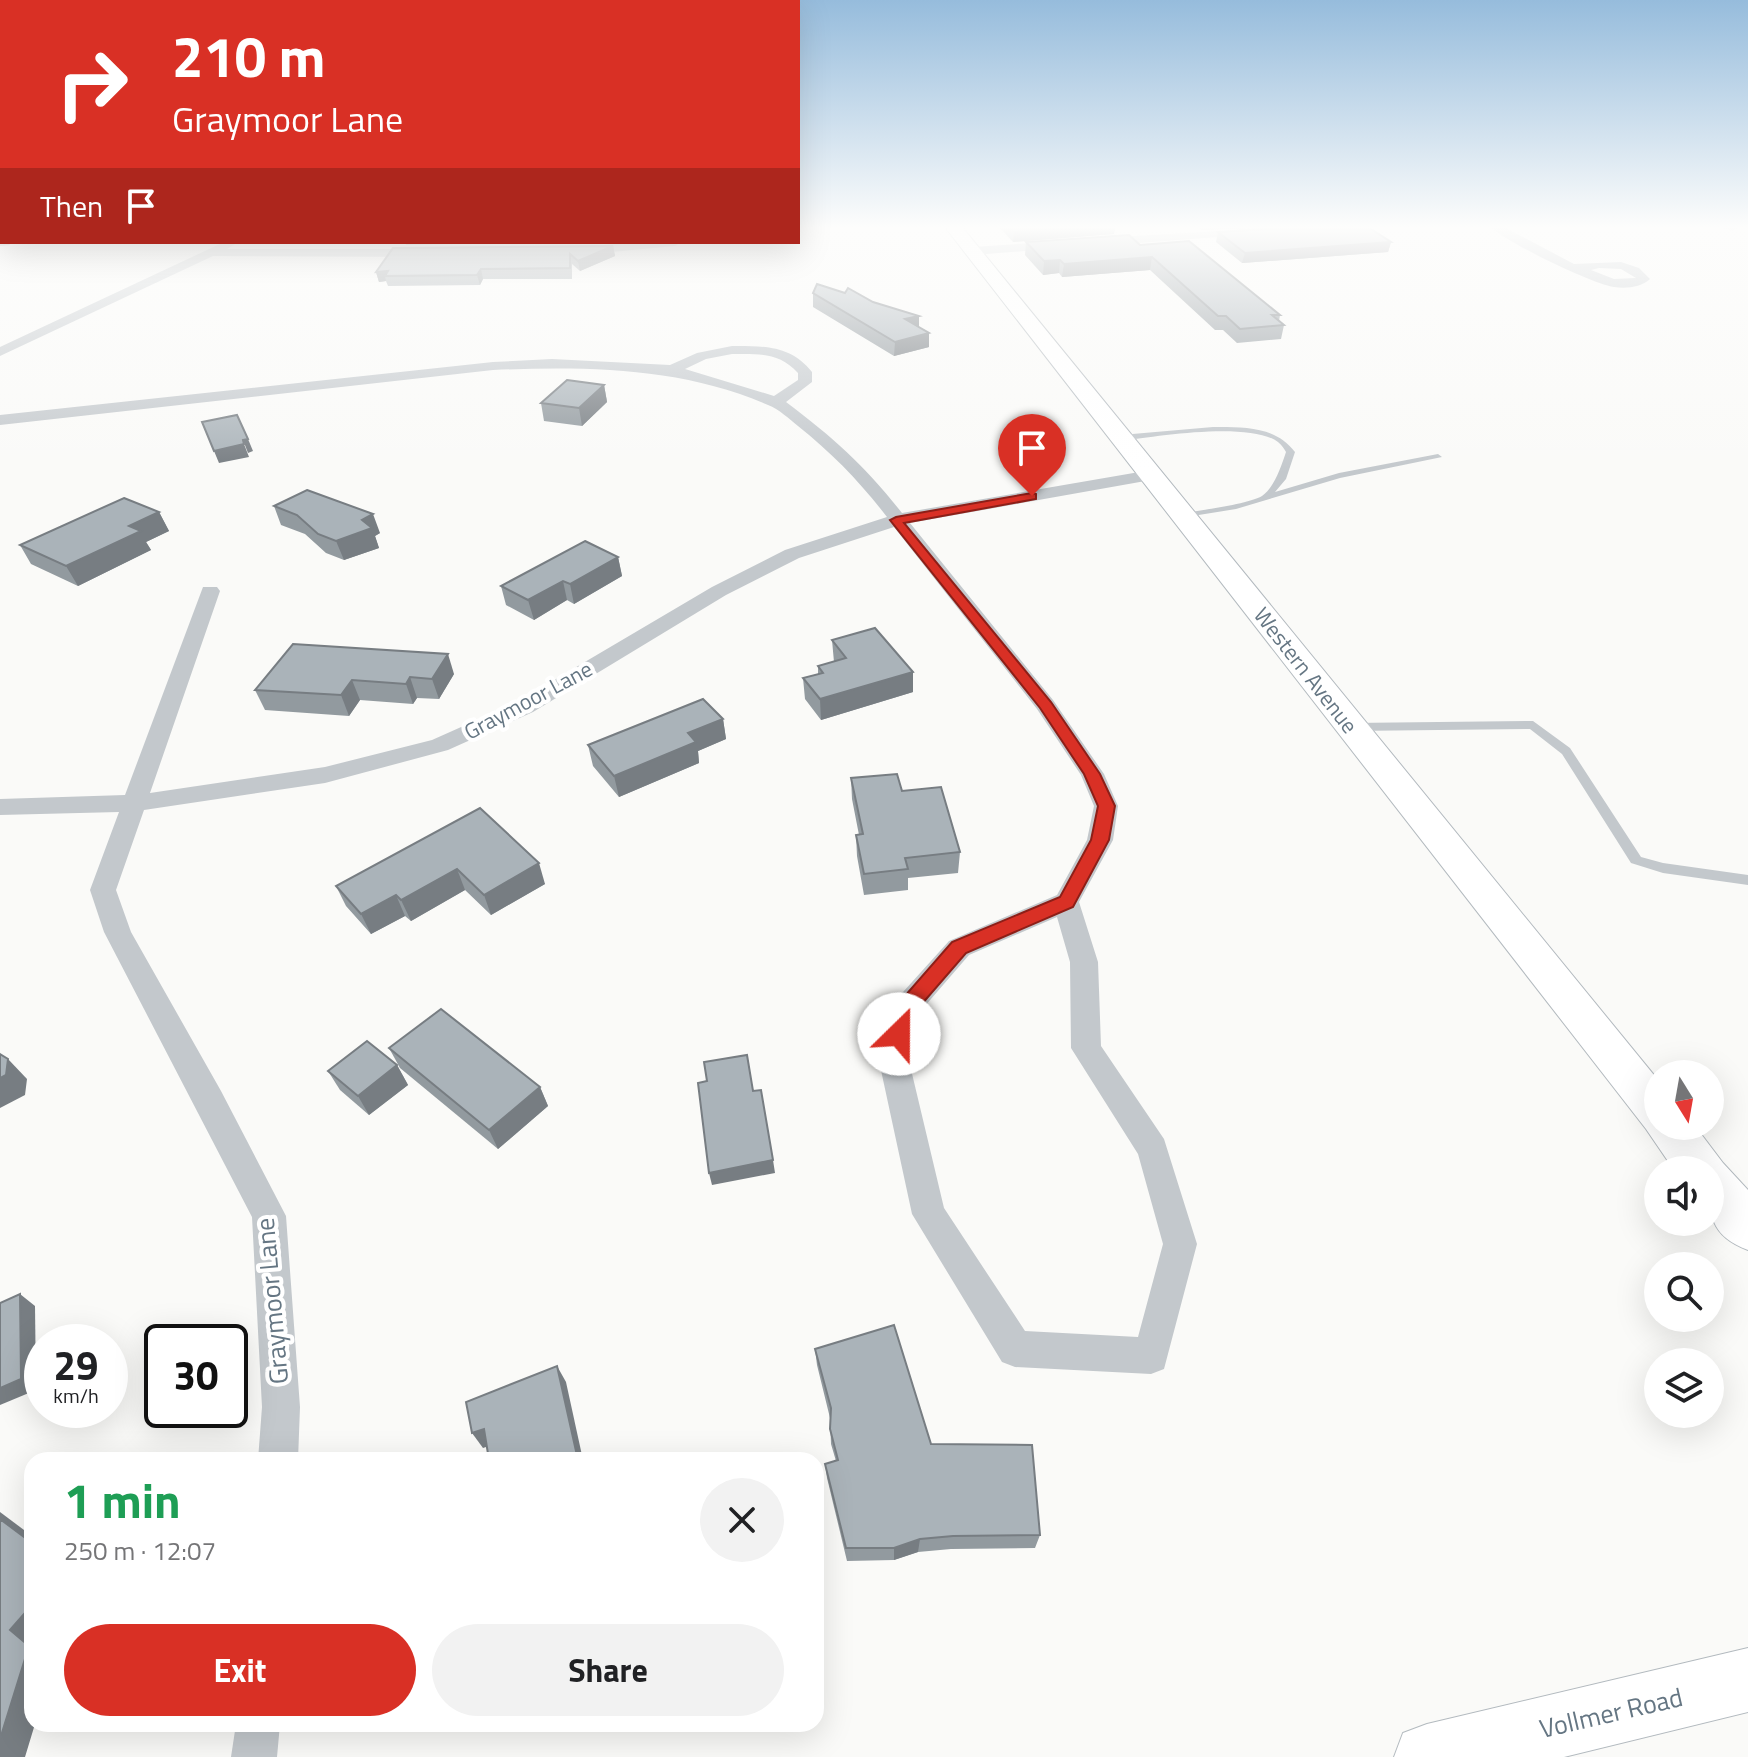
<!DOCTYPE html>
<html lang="en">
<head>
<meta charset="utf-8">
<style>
	body { margin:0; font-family:"Titillium Web",sans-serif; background:#f2f2f2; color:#202124; height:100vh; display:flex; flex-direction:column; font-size:30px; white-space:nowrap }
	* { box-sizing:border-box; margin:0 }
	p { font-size:26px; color:#757577 }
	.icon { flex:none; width:44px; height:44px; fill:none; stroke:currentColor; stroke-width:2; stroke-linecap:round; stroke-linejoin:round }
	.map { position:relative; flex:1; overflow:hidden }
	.sheet { position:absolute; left:24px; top:1452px; width:800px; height:280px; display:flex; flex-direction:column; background:#fff; border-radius:24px; box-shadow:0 8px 32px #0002 }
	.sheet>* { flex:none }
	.hud { position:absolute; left:0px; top:0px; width:800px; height:244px; box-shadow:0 8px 32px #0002; background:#d93025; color:#fff; overflow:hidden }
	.needle { width:52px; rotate:169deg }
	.fabs { position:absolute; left:1644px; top:1060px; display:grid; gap:16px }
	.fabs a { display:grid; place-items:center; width:80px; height:80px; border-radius:50%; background:#fff; box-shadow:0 8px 32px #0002; font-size:40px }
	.speed { position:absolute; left:24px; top:1324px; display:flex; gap:16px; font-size:40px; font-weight:700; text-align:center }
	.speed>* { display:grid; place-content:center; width:104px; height:104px; border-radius:50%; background:#fff; box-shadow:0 8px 32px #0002; line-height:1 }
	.speed small { font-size:20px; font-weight:400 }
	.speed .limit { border:4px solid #111; border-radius:12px; background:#fff; color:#111 }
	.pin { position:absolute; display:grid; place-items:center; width:68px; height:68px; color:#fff; margin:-82px -34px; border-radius:50% 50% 50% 0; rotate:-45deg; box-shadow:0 0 8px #0007 }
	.pin .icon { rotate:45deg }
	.me { position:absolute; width:88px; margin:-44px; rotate:23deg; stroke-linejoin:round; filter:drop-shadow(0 0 6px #0008) }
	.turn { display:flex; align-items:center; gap:28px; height:168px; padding:0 40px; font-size:36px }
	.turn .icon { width:104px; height:104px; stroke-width:2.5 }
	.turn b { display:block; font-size:56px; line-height:68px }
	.then { display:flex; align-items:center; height:76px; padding:0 40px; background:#0003; gap:16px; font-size:30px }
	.round { display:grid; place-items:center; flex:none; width:84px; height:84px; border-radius:42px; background:#f2f2f2 }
	.head { display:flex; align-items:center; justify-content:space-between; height:136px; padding:0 40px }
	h1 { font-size:48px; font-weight:700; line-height:60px; color:#1e9e55 }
	.cta { display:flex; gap:16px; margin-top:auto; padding:16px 40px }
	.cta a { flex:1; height:92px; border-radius:48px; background:#d93025; color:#fff; font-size:32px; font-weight:700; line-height:92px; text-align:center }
	.cta a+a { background:#f2f2f2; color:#202124 }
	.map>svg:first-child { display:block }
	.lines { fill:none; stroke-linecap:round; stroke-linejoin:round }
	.secondary-casing { stroke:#b3babf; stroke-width:2 }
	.service { fill:#c3c8cc; fill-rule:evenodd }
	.minor { fill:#c3c8cc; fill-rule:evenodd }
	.secondary { fill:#fff; fill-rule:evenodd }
	.wall { fill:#929a9f }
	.shaded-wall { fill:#777d82 }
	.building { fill:#aab3b9; stroke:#777d82; stroke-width:2 }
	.route { fill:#d93025; stroke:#8d1f18; stroke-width:2 }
	.labels { text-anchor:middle; stroke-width:8; stroke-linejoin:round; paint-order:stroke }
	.street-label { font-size:22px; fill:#657683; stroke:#fff }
	.near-street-label { font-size:26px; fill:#657683; stroke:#fff }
</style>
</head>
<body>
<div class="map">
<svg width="1748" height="1757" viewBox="0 0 1748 1757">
	<rect width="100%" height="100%" fill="#fafaf8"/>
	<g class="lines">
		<defs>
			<g id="secondary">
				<path d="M945,227H962L1658,1080V1126H1695L1723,1163L1748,1190V1250C1705,1234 1710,1209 1710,1170H1674L1646,1129Z"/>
				<polygon points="1748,1648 1748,1712 1564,1757 1394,1757 1403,1733 1427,1724"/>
			</g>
		</defs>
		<!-- secondary casing -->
		<use href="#secondary" class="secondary-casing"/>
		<!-- service -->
		<g class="service">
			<path d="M1213,427C1244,427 1275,426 1295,452L1286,479L1275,492L1339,473L1438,454L1442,457L1340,478L1236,509L1180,518V514C1199,510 1246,505 1262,496C1274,488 1281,467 1286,452C1284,449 1282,445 1278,442C1250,421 1156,436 1121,441L1117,438L1121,435Z"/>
			<polygon points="1533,721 1570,748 1641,857 1663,863 1748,875 1748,885 1663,873 1631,863 1562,754 1530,729 1351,731 1345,727 1351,723"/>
		</g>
		<!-- minor -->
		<g class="minor">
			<path d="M1490,227H1504L1574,264L1621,262L1639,268L1650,279C1641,287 1627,289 1614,287C1590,283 1510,244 1490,227ZM1599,268L1621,269L1636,278L1614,279L1591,270Z"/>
			<polygon points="1721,227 1737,227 1738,228 1732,231"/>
			<polygon points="1253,229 1259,232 1257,234 1100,246 1094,242 1100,238"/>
			<polygon points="1061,241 1067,245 1065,248 973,255 967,251 973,247"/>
			<polygon points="224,242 235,244 227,249 423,249 429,253 423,257 213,256 0,356 0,347"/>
			<polygon points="637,242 681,242 675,246 579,255 573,251 579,247"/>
			<path d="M732,346C764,346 791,345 812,372V382L786,402C834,438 865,466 902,513L1151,470L1159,475L1151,480L910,523L1053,700L1104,774L1118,806L1113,840L1079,902L1098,962L1101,1046L1164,1139L1197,1244L1164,1369L1151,1374L1015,1367L1002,1362L912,1214L879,1061L894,1002L949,941L1057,895L1087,840L1094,806L1081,775L1037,709L894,527L799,558L726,595L533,712L448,750L325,783L144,810L116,890L131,932L221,1091L286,1216L300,1407L298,1460H258L262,1407L252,1217L104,932L90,890L119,812L0,815V799L125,795L203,587H217L220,591L150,793L325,767L432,740L517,702L712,587L785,550L887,517C860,482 833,454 798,426C789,419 779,409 768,405C682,367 585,366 493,370L0,425V415L493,362L552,359L670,365L697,353ZM732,354C758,354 779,352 798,373V380L774,396L685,369L706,359ZM1057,917L1070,962L1071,1048L1138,1154L1163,1244L1138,1337L1025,1331L944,1208L909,1061L918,1014L969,955Z"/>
			<polygon points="236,1724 280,1724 277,1757 231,1757"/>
		</g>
		<!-- secondary -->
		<use href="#secondary" class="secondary"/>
	</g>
	<!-- wall -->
	<g class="wall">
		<polygon points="999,227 1115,227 1114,234 1013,242"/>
		<polygon points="1198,227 1280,227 1202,230"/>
		<polygon points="1218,232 1391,242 1388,252 1242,263 1216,242"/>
		<polygon points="405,242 581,242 406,245"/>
		<polygon points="1026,242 1140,245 1280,315 1279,321 1284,325 1281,339 1237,343 1223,330 1215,330 1150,270 1062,277 1059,273 1043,275 1025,255"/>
		<polygon points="613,246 615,256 580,271 572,264 572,279 483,279 480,285 388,286 386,281 379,282 376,272"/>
		<polygon points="813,293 873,302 919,316 919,327 929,347 894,356 813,307"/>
		<polygon points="604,385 607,402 582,426 544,421 541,403"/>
		<polygon points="274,506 380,533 375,536 379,548 344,560 326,553 305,534 281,525"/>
		<polygon points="159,512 169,531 146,542 151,550 78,586 31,564 20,545"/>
		<polygon points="618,557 622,576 574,604 567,600 534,620 506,605 501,586"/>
		<polygon points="832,640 913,692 821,720 805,699 803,678 818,674 818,666 834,662"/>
		<polygon points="293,644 454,674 439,699 417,698 413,704 360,700 349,716 265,710 255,690"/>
		<polygon points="723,719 726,739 698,751 699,763 619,797 593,766 588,745"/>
		<polygon points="851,778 902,791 960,852 958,873 908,878 908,890 864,895 857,856 856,835 859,835 852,799"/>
		<polygon points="480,808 545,884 491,915 465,890 411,921 405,916 371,934 346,906 336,886"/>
		<polygon points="389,1048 540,1087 548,1106 498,1149 400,1068"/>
		<polygon points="397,1065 408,1085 369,1115 340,1090 328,1071"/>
		<polygon points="815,1349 1040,1535 1035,1548 951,1549 918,1552 894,1560 847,1561 827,1478 825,1464 836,1461 831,1444 830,1418 817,1365"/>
	</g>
	<!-- shaded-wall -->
	<g class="shaded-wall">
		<polygon points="1081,227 1115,227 1114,234 1013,242 1014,232"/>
		<polygon points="2,235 2,242 8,242 10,245 0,246 0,236"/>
		<polygon points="1391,242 1388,252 1242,263 1245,253"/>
		<polygon points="613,246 615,256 580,271 578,261"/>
		<polygon points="1152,257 1150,270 1062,277 1064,264"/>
		<polygon points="1060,260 1059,273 1043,275 1044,261"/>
		<polygon points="481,269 483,279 480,285 477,275"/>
		<polygon points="388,271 385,276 386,281 379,282 376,272"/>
		<polygon points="919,316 919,330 905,319"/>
		<polygon points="929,333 929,347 894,356 895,342"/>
		<polygon points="604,385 607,402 582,426 579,408"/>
		<polygon points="248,439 253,451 248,453 243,440"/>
		<polygon points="244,444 249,457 219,463 214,451"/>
		<polygon points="159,512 169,531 146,542 151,550 78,586 66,566 129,526"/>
		<polygon points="373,514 380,533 375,536 379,548 344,560 336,541 362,520"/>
		<polygon points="618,557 622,576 574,604 570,584"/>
		<polygon points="563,581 567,600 534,620 528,600"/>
		<polygon points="448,654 454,674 439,699 432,679"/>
		<polygon points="913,672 913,692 821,720 820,699"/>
		<polygon points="410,677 417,698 413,704 406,684"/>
		<polygon points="352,680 360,700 349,716 341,695"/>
		<polygon points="723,719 726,739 698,751 699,763 619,797 614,776 688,733"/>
		<polygon points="539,863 545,884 491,915 484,895"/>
		<polygon points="457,869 465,890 411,921 401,900"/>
		<polygon points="396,895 405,916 371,934 361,914"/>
		<polygon points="8,1059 27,1079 25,1095 0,1108 0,1078"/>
		<polygon points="397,1065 408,1085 369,1115 358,1096"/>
		<polygon points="540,1087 548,1106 498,1149 489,1130"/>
		<polygon points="773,1160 775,1173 712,1185 709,1173"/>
		<polygon points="20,1294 35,1306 36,1390 0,1405 0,1388"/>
		<polygon points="557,1366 566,1382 583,1460 578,1460"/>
		<polygon points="484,1429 495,1444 483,1448 472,1433"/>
		<polygon points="0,1512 32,1536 32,1543 0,1519"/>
		<polygon points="920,1539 918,1552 894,1560 894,1548"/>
		<polygon points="32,1605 32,1724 35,1724 25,1757 0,1757 0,1739 10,1630"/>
	</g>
	<!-- building -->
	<g class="building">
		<polygon points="1009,227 1081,227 1014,232"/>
		<polygon points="1293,227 1368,227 1391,242 1245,253 1218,232"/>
		<polygon points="1129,235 1140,245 1189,241 1280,315 1272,315 1284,325 1240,329 1226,316 1218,316 1152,257 1064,264 1060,260 1044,261 1026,242"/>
		<polygon points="613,246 578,261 570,254 570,268 481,269 477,275 385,276 388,271 376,272 393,248"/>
		<polygon points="817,284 845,293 848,288 873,302 919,316 905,319 929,333 895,342 813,293"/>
		<polygon points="567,380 604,385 579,408 541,403"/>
		<polygon points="237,415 248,439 243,440 244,444 214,451 202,422"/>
		<polygon points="307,490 373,514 362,520 372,528 336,541 318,534 297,515 274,506"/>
		<polygon points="124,498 159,512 129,526 141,531 66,566 20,545"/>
		<polygon points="585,541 618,557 570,584 563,581 528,600 501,586"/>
		<polygon points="875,628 913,672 820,699 803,678 823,673 818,666 846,658 832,640"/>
		<polygon points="293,644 448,654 432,679 410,677 406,684 352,680 341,695 255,690"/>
		<polygon points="703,699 723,719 688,733 696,742 614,776 588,745"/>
		<polygon points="897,774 902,791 941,787 960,852 905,858 908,869 864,874 856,835 863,834 851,778"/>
		<polygon points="480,808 539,863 484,895 457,869 401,900 396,895 361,914 336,886"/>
		<polygon points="441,1009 540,1087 489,1130 389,1048"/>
		<polygon points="367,1041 397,1065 358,1096 328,1071"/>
		<polygon points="0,1054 8,1059 6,1075 0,1078"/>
		<polygon points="747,1055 753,1091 761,1090 773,1160 709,1173 698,1083 707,1081 704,1062"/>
		<polygon points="20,1294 21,1379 0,1388 0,1303"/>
		<polygon points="894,1325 931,1444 1032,1445 1040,1535 953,1536 920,1539 894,1548 846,1548 825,1464 838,1460 830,1429 831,1408 815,1349"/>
		<polygon points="557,1366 578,1460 489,1460 484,1429 472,1433 466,1402"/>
		<polygon points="0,1519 32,1543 32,1605 10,1630 29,1646 0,1739"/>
	</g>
	<!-- sky -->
	<linearGradient id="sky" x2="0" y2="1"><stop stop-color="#96bcdc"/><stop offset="0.48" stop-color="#fdfdfc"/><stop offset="1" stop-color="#fdfdfc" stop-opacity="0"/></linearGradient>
	<rect width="1748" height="473" fill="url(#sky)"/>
	<!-- route -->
	<polygon class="route" points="1032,493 1036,494 1036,499 904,523 1051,702 1100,774 1115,806 1109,840 1073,907 966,953 914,1013 907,1040 899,1042 892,1040 889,1034 897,1005 952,942 1060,897 1091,840 1098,806 1084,774 1040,708 890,520 896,517"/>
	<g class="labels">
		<!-- street labels -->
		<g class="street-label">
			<text transform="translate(1306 670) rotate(52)" y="8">Western Avenue</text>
			<text transform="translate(528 700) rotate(-28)" y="8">Graymoor Lane</text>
		</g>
		<!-- near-street labels -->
		<g class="near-street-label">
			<text transform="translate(272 1301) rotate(-95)" y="9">Graymoor Lane</text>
			<text transform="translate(1611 1713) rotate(-13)" y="9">Vollmer Road</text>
		</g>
	</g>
</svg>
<div class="fabs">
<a><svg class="needle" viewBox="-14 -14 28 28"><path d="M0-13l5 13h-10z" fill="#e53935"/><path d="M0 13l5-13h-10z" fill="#757577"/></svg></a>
<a><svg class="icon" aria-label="sound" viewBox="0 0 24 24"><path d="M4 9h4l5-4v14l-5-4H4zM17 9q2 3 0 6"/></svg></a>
<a><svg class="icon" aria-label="search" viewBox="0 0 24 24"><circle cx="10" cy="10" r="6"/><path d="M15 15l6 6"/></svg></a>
<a><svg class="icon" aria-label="layers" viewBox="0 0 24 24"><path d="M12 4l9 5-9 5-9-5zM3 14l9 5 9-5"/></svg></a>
</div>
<div class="speed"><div>29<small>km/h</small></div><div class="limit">30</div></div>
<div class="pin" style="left:1032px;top:496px;background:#d93025"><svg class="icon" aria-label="arrive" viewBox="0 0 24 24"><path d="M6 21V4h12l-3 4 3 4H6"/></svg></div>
<svg class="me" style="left:899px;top:1034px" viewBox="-20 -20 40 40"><circle r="19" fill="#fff"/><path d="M0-13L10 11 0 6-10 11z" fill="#d93025"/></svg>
<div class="hud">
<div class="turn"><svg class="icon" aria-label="right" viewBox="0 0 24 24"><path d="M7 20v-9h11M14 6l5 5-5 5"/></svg><div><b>210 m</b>Graymoor Lane</div></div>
<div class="then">Then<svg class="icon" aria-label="arrive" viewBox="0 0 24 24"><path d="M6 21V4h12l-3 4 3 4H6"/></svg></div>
</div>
<section class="sheet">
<div class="head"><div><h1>1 min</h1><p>250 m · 12:07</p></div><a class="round"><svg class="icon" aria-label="close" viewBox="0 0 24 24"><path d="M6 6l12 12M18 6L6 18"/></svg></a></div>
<div class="cta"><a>Exit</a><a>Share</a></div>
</section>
</div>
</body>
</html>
